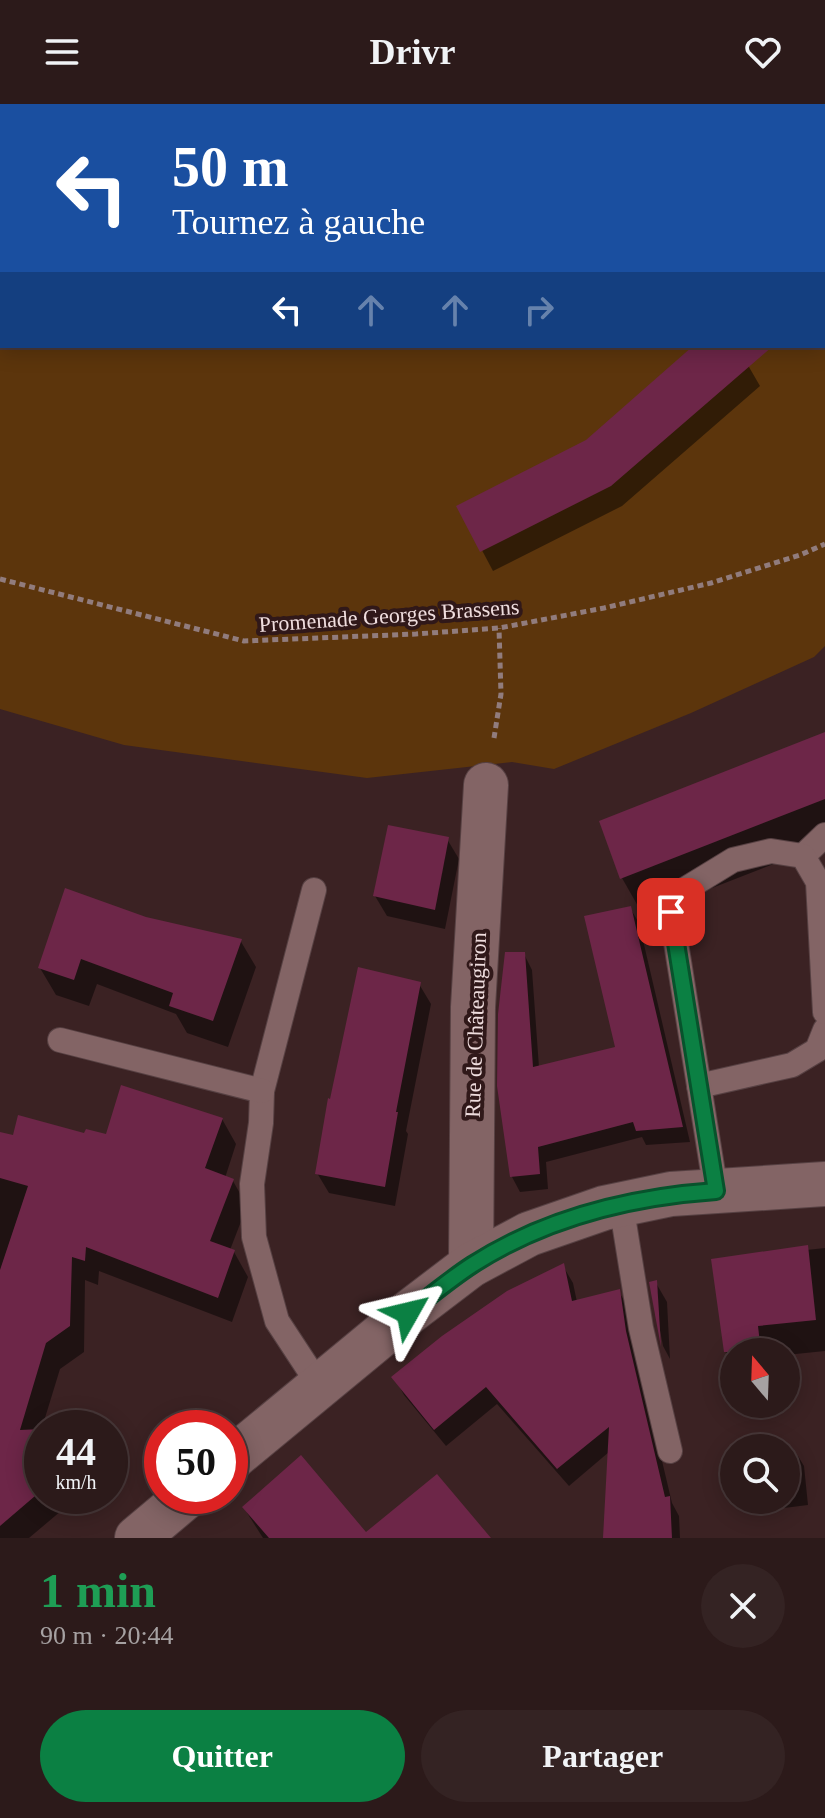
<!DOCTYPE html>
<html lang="fr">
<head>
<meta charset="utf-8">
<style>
	body { margin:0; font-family:Georgia,serif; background:#342323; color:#f1f3f6; height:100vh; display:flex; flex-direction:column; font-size:30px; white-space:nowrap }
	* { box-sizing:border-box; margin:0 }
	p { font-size:26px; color:#a6a1a2 }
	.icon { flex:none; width:44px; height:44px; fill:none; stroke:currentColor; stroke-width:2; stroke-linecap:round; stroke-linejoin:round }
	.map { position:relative; height:1434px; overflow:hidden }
	.side { display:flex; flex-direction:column; background:#2c1a1a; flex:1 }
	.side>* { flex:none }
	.top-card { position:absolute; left:0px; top:0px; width:826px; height:244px; box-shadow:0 4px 20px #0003,0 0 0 2px #483839; background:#1a4fa0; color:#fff; overflow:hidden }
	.needle { width:52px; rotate:341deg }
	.buttons { position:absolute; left:720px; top:1234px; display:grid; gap:16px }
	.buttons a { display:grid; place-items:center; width:80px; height:80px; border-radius:50%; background:#2c1a1a; box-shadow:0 4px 20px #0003,0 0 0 2px #483839; font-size:40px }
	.speed { position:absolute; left:24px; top:1306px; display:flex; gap:16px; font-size:40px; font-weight:700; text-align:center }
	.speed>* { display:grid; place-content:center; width:104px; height:104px; border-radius:50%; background:#2c1a1a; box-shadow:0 4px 20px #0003,0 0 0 2px #483839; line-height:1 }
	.speed small { font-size:20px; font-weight:400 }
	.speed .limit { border:12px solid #d22; background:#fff; color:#111 }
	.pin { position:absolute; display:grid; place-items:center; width:68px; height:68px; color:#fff; margin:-34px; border-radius:16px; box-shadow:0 4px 12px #0006 }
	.me { position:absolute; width:88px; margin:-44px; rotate:53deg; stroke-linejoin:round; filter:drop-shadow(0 0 6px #0008) }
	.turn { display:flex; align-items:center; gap:28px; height:168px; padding:0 40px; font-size:36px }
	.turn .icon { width:104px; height:104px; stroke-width:2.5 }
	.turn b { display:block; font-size:56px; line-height:68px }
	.lanes { display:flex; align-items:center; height:76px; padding:0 40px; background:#0003; justify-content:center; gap:40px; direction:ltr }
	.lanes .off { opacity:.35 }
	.round { display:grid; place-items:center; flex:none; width:84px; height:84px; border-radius:42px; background:#342323 }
	.overview { display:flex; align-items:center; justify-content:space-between; height:136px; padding:0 40px }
	h1 { font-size:48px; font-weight:800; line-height:60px; color:#1e9e55 }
	.primary-button { display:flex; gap:16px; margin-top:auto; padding:16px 40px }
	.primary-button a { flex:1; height:92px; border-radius:48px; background:#0b8043; color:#fff; font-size:32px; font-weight:800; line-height:92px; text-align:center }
	.primary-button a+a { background:#342323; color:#f1f3f6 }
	header { display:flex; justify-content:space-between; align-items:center; height:104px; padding:0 40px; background:#2c1a1a; font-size:36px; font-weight:800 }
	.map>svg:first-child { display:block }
	.green { fill:#5c350c; fill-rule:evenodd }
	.shadow { fill:#0007 }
	.building { fill:#6d2648 }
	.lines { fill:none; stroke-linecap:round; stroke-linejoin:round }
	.service-casing { stroke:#574143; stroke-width:26 }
	.minor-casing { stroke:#574143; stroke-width:46 }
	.secondary-casing { stroke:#574143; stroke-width:46 }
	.path { stroke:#917c7d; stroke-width:5; stroke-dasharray:6 4; stroke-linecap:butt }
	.service { stroke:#836465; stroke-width:24 }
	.minor { stroke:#836465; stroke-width:44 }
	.secondary { stroke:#836465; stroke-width:44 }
	.route-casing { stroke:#07532c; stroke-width:20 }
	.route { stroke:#0b8043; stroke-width:14 }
	.labels { text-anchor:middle; stroke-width:8; stroke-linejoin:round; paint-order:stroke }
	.street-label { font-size:22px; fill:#efddde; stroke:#301819 }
</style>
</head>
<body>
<header><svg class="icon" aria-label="menu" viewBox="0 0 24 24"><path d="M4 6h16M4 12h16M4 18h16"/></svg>Drivr<svg class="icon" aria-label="heart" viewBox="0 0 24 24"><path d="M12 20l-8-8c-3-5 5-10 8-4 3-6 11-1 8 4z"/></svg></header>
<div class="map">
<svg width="825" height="1434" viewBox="0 0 825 1434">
	<rect width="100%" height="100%" fill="#3b2223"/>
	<!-- green -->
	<path class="green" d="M0,0H825V542L814,553L691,609L554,665L512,658L367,674L124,641L0,605ZM2,2H824V242H2Z"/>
	<!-- shadow -->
	<g class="shadow">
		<polygon points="696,242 731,242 749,263 760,282 622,402 493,467 459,403 587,337"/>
		<polygon points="825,630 825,740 643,811 622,774 601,718"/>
		<polygon points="447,735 459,755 445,825 387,812 375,792"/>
		<polygon points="630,804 639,819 690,1038 646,1041 642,1033 546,1058 548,1085 520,1088 512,1073 524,850 532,866 539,963 617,945"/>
		<polygon points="145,815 240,836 256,863 228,943 187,929 176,910 97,880 89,902 56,891 40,864"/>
		<polygon points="419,880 431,900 406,1027 408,1030 395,1102 329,1089 317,1069"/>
		<polygon points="222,1015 236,1040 225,1074 233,1077 247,1102 230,1146 234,1148 248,1173 232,1218 99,1167 98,1181 85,1176 84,1248 60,1265 41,1327 42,1392 74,1392 74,1396 29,1434 0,1434 0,1030 14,1033 108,1032"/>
		<polygon points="825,1144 825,1247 786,1251 786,1248 734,1248 734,1269 727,1257 713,1156"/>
		<polygon points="563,1162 573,1179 577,1198 619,1188 629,1205 636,1247 672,1399 679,1412 680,1434 605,1434 609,1348 569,1382 497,1300 446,1342 404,1291 394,1273"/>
		<polygon points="656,1179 667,1198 670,1255 663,1242 651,1180"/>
		<polygon points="798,1352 804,1362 808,1401 752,1408 746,1396 786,1396 786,1354"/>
		<polygon points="244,1404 368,1434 263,1434"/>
	</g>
	<!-- building -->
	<g class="building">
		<polygon points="693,242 773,242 611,382 480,448 456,402 586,336"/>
		<polygon points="825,628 825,695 620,775 599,717"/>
		<polygon points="388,721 449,733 435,806 373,792"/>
		<polygon points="65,784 146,813 242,835 213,917 169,902 173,889 81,855 74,876 38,864"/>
		<polygon points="631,802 683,1023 636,1027 633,1018 538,1043 540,1070 510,1073 497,982 498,910 505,848 525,848 533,963 615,943 584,812"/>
		<polygon points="358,863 421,878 396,1008 398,1008 385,1083 315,1070 328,994 330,995"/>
		<polygon points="121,981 223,1014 205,1064 234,1075 210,1137 235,1146 218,1194 86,1143 85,1157 72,1153 70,1222 46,1239 20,1326 42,1325 42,1386 0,1422 0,1166 28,1082 0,1074 0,1028 13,1031 18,1011 84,1029 86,1025 106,1030"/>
		<polygon points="808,1141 816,1216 758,1222 761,1248 724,1248 711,1155"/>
		<polygon points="564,1159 572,1197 620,1185 626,1227 665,1393 670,1392 672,1434 603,1434 609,1323 557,1365 486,1283 434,1326 391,1273 442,1232 507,1187"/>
		<polygon points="657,1176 661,1243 649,1178"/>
		<polygon points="301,1351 366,1428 437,1370 491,1434 269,1434 242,1403"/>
	</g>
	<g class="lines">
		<defs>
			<g id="service">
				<polyline points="803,752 825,731"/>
				<polyline points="314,786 262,987 261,1019 252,1080 254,1133 277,1217 319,1281"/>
				<polyline points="60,936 262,987"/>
				<polyline points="699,982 792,961 817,946 825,926"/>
				<polyline points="716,1087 671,808 679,789 733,756 771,747 803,752 818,778 825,908"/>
				<polyline points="621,1100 641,1224 670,1347"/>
			</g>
			<polyline id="minor" points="471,1161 473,903 486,681"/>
			<g id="secondary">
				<polyline points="230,1356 408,1209 471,1161 529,1130 604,1104 671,1090 825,1080"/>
				<polyline points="137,1434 187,1392"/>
			</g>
		</defs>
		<!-- service casing -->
		<use href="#service" class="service-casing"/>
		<!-- minor casing -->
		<use href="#minor" class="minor-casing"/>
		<!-- secondary casing -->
		<use href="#secondary" class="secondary-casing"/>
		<!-- path -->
		<g class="path">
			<polyline points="0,475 244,537 416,530 499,524 604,504 711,479 800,451 825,440"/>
			<polyline points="494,634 501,590 499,524"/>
		</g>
		<!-- service -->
		<use href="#service" class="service"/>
		<!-- minor -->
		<use href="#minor" class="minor"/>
		<!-- secondary -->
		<use href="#secondary" class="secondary"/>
	</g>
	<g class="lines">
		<defs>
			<path id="route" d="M408,1209C429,1193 449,1176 472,1161C545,1114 630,1093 716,1087L671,808"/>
		</defs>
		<!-- route casing -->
		<use href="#route" class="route-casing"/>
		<!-- route -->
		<use href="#route" class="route"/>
	</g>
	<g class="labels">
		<!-- street labels -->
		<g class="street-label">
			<text transform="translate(389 511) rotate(-4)" y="8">Promenade Georges Brassens</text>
			<text transform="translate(475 921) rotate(-88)" y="8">Rue de Châteaugiron</text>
		</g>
	</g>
</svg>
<div class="buttons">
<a><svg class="needle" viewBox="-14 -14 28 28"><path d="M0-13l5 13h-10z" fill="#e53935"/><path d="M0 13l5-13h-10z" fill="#a6a1a2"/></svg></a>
<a><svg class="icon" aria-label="search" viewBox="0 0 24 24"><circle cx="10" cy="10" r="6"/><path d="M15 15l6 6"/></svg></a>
</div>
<div class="speed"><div>44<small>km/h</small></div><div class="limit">50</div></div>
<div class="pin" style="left:671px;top:808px;background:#d93025"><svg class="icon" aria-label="arrive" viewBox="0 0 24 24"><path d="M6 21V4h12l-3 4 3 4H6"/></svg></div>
<svg class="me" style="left:408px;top:1209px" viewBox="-20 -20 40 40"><path d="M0-17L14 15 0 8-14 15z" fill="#0b8043" stroke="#fff" stroke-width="4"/></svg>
<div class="top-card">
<div class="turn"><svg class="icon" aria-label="left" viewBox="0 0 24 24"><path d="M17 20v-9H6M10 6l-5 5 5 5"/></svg><div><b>50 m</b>Tournez à gauche</div></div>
<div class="lanes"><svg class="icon" aria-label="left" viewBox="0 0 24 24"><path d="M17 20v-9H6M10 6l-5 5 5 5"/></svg><svg class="icon off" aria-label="ahead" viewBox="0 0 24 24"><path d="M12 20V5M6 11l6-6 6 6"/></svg><svg class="icon off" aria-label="ahead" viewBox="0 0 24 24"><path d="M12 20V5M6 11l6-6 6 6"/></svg><svg class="icon off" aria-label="right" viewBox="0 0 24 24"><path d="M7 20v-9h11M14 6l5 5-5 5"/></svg></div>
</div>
</div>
<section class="side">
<div class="overview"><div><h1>1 min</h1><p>90 m · 20:44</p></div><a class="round"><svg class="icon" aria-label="close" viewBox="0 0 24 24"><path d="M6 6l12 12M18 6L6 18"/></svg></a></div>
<div class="primary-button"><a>Quitter</a><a>Partager</a></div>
</section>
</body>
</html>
